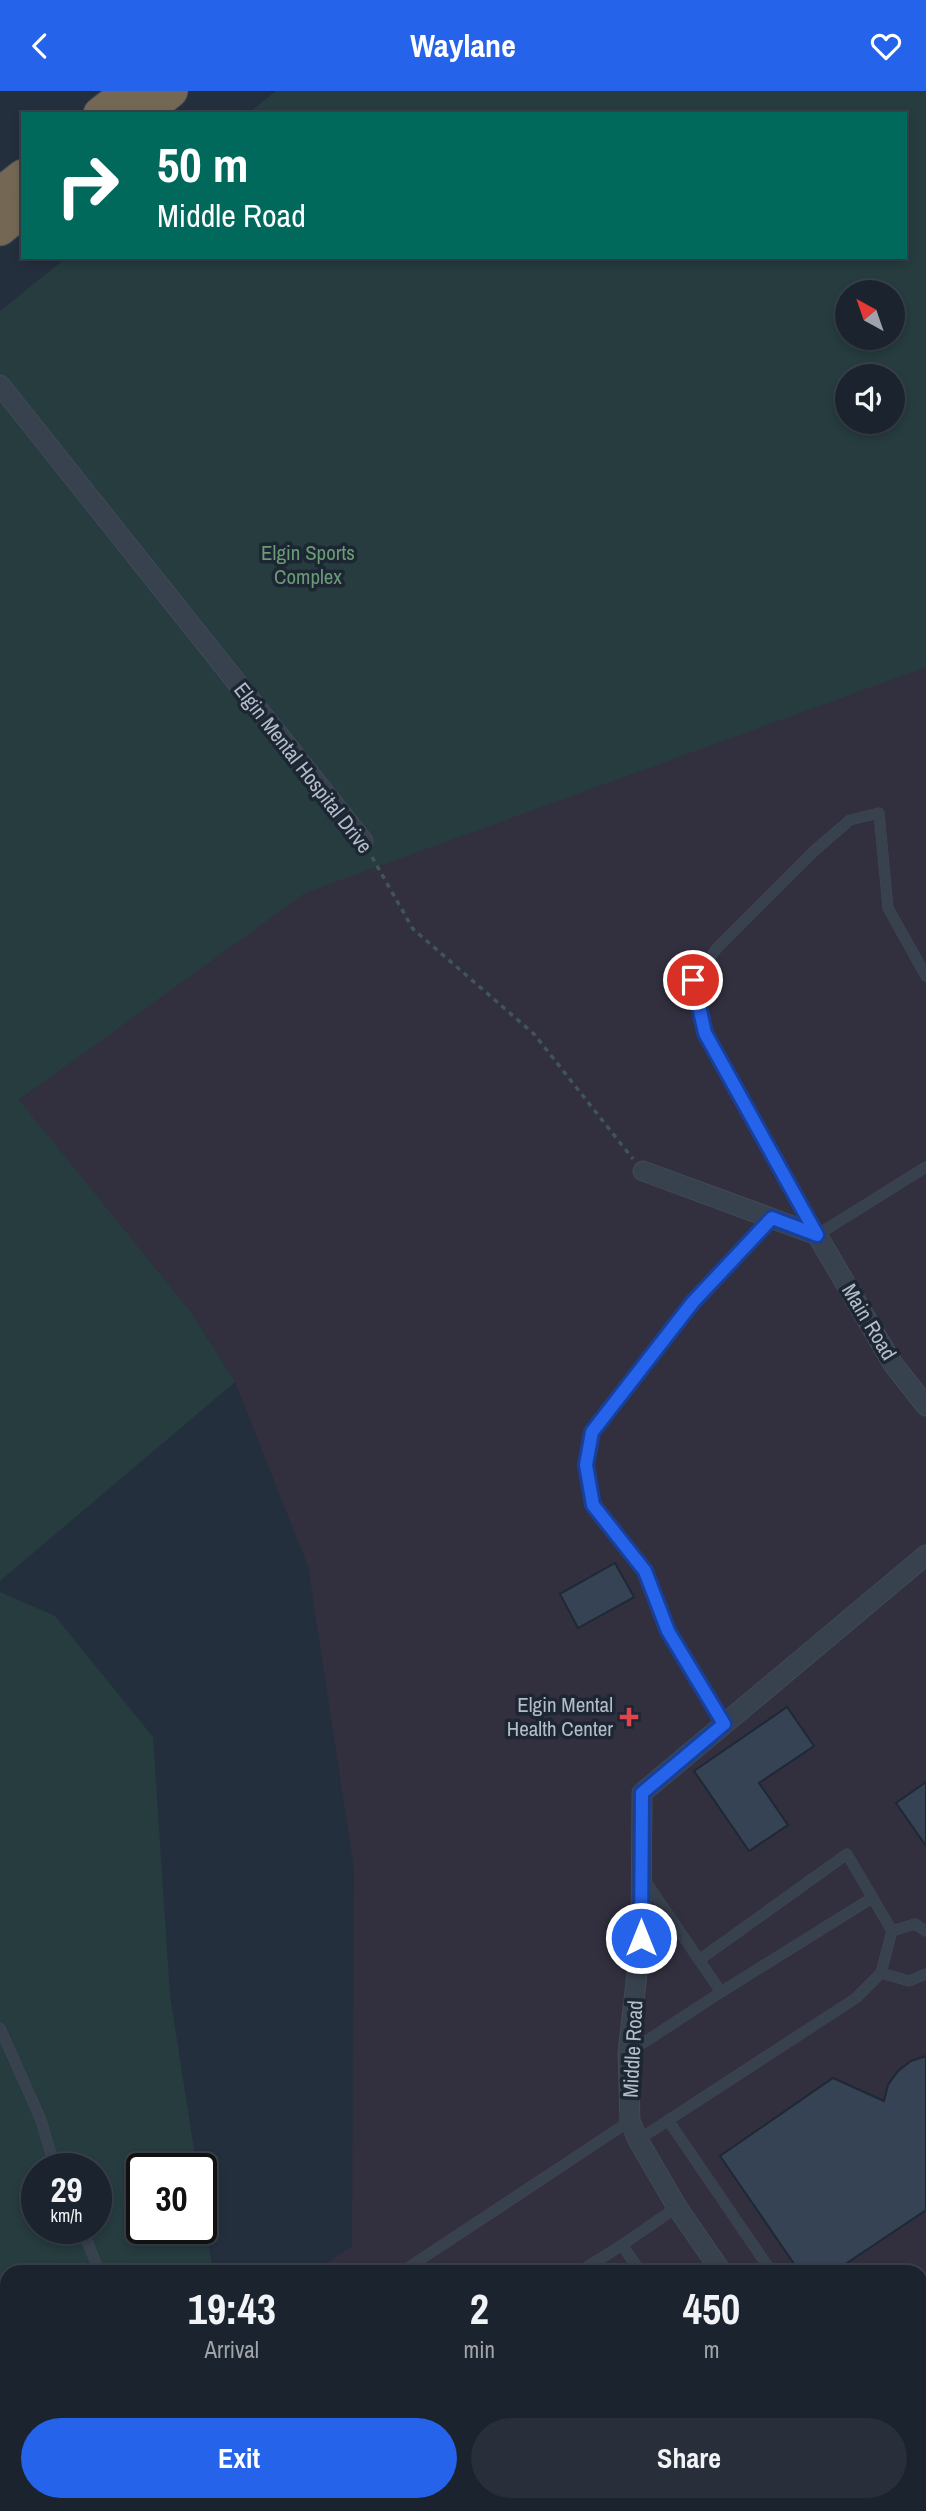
<!DOCTYPE html>
<html lang="en">
<head>
<meta charset="utf-8">
<style>
	body { margin:0; font-family:"Archivo Narrow",sans-serif; background:#282f3a; color:#f1f3f6; height:100vh; display:flex; flex-direction:column; font-size:26px; white-space:nowrap }
	* { box-sizing:border-box; margin:0 }
	p { font-size:23px; color:#a0a4aa }
	.icon { flex:none; width:38px; height:38px; fill:none; stroke:currentColor; stroke-width:2; stroke-linecap:round; stroke-linejoin:round }
	.map { position:relative; flex:1; overflow:hidden }
	.drawer { position:absolute; left:0px; top:2174px; width:928px; height:247px; display:flex; flex-direction:column; background:#1b232e; border-radius:21px 21px 0 0; box-shadow:0 4px 10px #0003,0 0 0 2px #39404a }
	.drawer>* { flex:none }
	.banner { position:absolute; left:21px; top:21px; width:886px; height:147px; border-radius:0px; box-shadow:0 4px 10px #0003,0 0 0 2px #39404a; background:#00695c; color:#fff; overflow:hidden }
	.needle { width:46px; rotate:320deg }
	.buttons { position:absolute; left:835px; top:189px; display:grid; gap:14px }
	.buttons a { display:grid; place-items:center; width:70px; height:70px; border-radius:50%; background:#1b232e; box-shadow:0 4px 10px #0003,0 0 0 2px #39404a; font-size:35px }
	.speed { position:absolute; left:21px; top:2062px; display:flex; gap:14px; font-size:35px; font-weight:700; text-align:center }
	.speed>* { display:grid; place-content:center; width:91px; height:91px; border-radius:50%; background:#1b232e; box-shadow:0 4px 10px #0003,0 0 0 2px #39404a; line-height:1 }
	.speed small { font-size:18px; font-weight:400 }
	.speed .limit { border:4px solid #111; border-radius:10px; background:#fff; color:#111 }
	.pin { position:absolute; display:grid; place-items:center; width:60px; height:60px; color:#fff; margin:-30px; border:4px solid #fff; border-radius:50%; box-shadow:0 2px 7px #0007 }
	.me { position:absolute; width:77px; margin:-38px; rotate:0deg; stroke-linejoin:round; filter:drop-shadow(0 0 5px #0008) }
	.turn { display:flex; align-items:center; gap:24px; height:147px; padding:0 21px; font-size:32px }
	.turn .icon { width:91px; height:91px; stroke-width:2.5 }
	.turn b { display:block; font-size:49px; line-height:60px }
	.eta { display:flex; justify-content:space-evenly; align-items:center; height:119px; text-align:center }
	.eta b { font-size:42px; font-weight:800; line-height:49px }
	.primary-button { display:flex; gap:14px; margin-top:auto; padding:14px 21px }
	.primary-button a { flex:1; height:80px; border-radius:42px; background:#2563eb; color:#fff; font-size:28px; font-weight:800; line-height:80px; text-align:center }
	.primary-button a+a { background:#282f3a; color:#f1f3f6 }
	header { display:flex; justify-content:space-between; align-items:center; height:91px; padding:0 21px; background:#2563eb; color:#fff; font-size:32px; font-weight:800 }
	.map>svg:first-child { display:block }
	.medical { fill:#32303f }
	.green { fill:#263c3f; fill-rule:evenodd }
	.building { fill:#364354; stroke:#1f2835; stroke-width:2 }
	.lines { fill:none; stroke-linecap:round; stroke-linejoin:round }
	.lane-casing { stroke:#414a57; stroke-width:11 }
	.street-casing { stroke:#414a57; stroke-width:21 }
	.highway-casing { stroke:#434c59; stroke-width:35 }
	.path { stroke:#3f5557; stroke-width:3.5; stroke-dasharray:5 5; stroke-linecap:butt }
	.lane { stroke:#38414e; stroke-width:10 }
	.street { stroke:#38414e; stroke-width:19 }
	.highway { stroke:#746855; stroke-width:33 }
	.route-casing { stroke:#184099; stroke-width:18 }
	.route { stroke:#2563eb; stroke-width:12 }
	.health-dot { fill:#e0444e; stroke:#1d2633; stroke-width:2.5 }
	.labels { text-anchor:middle; stroke-width:7; stroke-linejoin:round; paint-order:stroke }
	.park-label { font-size:21px; fill:#6b9a76; stroke:#1d2633 }
	.street-label { font-size:21px; fill:#b4bcc9; stroke:#1d2633 }
	.poi-label { font-size:21px; fill:#b4bcc9; stroke:#1d2633; text-anchor:end }
</style>
</head>
<body>
<header><svg class="icon" aria-label="back" viewBox="0 0 24 24"><path d="M15 5l-7 7 7 7"/></svg>Waylane<svg class="icon" aria-label="heart" viewBox="0 0 24 24"><path d="M12 20l-8-8c-3-5 5-10 8-4 3-6 11-1 8 4z"/></svg></header>
<div class="map">
<svg width="926" height="2420" viewBox="0 0 926 2420">
	<rect width="100%" height="100%" fill="#242f3e"/>
	<!-- medical -->
	<polygon class="medical" points="926,558 926,2420 404,2420 398,2413 920,2413 920,2180 315,2180 352,2155 354,1778 308,1475 235,1291 191,1221 19,1010 363,750"/>
	<!-- green -->
	<g class="green">
		<path d="M276,0H926V576L305,802L19,1009L191,1221L235,1291L0,1490V220L67,166H905V23H247ZM847,201H892V247H847ZM847,285H892V331H847Z"/>
		<path d="M0,1501L55,1525L153,1646L170,1905L197,2077H142V2137H201V2107L213,2180H7V2413H346L352,2420H0ZM37,2077H96V2137H37Z"/>
	</g>
	<!-- building -->
	<g class="building">
		<polygon points="615,1472 634,1506 578,1537 560,1503"/>
		<polygon points="787,1616 814,1655 759,1692 788,1734 749,1760 694,1680"/>
		<polygon points="926,1691 926,1755 896,1712"/>
		<polygon points="926,1965 926,2119 835,2180 799,2180 720,2065 833,1987 884,2010 888,1994 898,1980 911,1970"/>
	</g>
	<g class="lines">
		<defs>
			<g id="lane">
				<polyline points="926,885 888,817 879,722 850,729 814,760 717,857 693,889 705,942 817,1144 926,1076"/>
				<polyline points="724,1633 668,1540 645,1480 593,1414 586,1374 592,1341 693,1211 772,1127"/>
				<polyline points="892,1840 915,1833 926,1840"/>
				<polyline points="881,1882 909,1890 926,1883"/>
				<polyline points="721,1901 872,1807"/>
				<polyline points="0,1937 41,2029 55,2077"/>
				<polyline points="628,1962 721,1901 644,1788"/>
				<polyline points="668,2029 771,2180"/>
				<polyline points="638,2049 856,1907 881,1882 892,1840 847,1763 699,1869"/>
				<polyline points="82,2137 99,2180"/>
				<polyline points="622,2154 677,2116"/>
				<polyline points="403,2180 630,2030"/>
				<polyline points="581,2180 622,2154 640,2180"/>
				<polyline points="282,2413 288,2420"/>
				<polyline points="504,2413 509,2420"/>
				<polyline points="797,2413 804,2420"/>
			</g>
			<g id="street">
				<polyline points="0,294 363,750"/>
				<polyline points="643,1080 817,1144 893,1273 926,1315"/>
				<polyline points="721,2180 677,2116 638,2049 630,2030 628,1962 641,1847 642,1702 926,1464"/>
				<polyline points="887,2413 892,2420"/>
			</g>
			<g id="highway">
				<polyline points="100,23 129,0"/>
				<polyline points="142,23 171,0"/>
				<polyline points="0,103 23,85"/>
				<polyline points="0,138 23,119"/>
			</g>
		</defs>
		<!-- lane casing -->
		<use href="#lane" class="lane-casing"/>
		<!-- street casing -->
		<use href="#street" class="street-casing"/>
		<!-- highway casing -->
		<use href="#highway" class="highway-casing"/>
		<!-- path -->
		<polyline class="path" points="372,766 413,838 534,943 633,1068"/>
		<!-- lane -->
		<use href="#lane" class="lane"/>
		<!-- street -->
		<use href="#street" class="street"/>
		<!-- highway -->
		<use href="#highway" class="highway"/>
	</g>
	<g class="lines">
		<defs>
			<polyline id="route" points="641,1847 642,1702 724,1633 668,1540 645,1480 593,1414 586,1374 592,1341 693,1211 772,1127 817,1144 705,942 693,889"/>
		</defs>
		<!-- route casing -->
		<use href="#route" class="route-casing"/>
		<!-- route -->
		<use href="#route" class="route"/>
	</g>
	<!-- markers -->
	<path class="health-dot" d="M625.5 1615.5h7v7h7v7h-7v7h-7v-7h-7v-7h7z"/>
	<g class="labels">
		<!-- park labels -->
		<g class="park-label">
			<text x="308" y="469">Elgin Sports<tspan x="308" dy="24">Complex</tspan></text>
		</g>
		<!-- street labels -->
		<g class="street-label">
			<text transform="translate(303 677) rotate(52)" y="7">Elgin Mental Hospital Drive</text>
			<text transform="translate(869 1231) rotate(59)" y="7">Main Road</text>
			<text transform="translate(633 1958) rotate(-87)" y="7">Middle Road</text>
		</g>
		<!-- poi labels -->
		<g class="poi-label">
			<text x="613" y="1621">Elgin Mental<tspan x="613" dy="24">Health Center</tspan></text>
		</g>
	</g>
</svg>
<div class="buttons">
<a><svg class="needle" viewBox="-14 -14 28 28"><path d="M0-13l5 13h-10z" fill="#e53935"/><path d="M0 13l5-13h-10z" fill="#a0a4aa"/></svg></a>
<a><svg class="icon" aria-label="sound" viewBox="0 0 24 24"><path d="M4 9h4l5-4v14l-5-4H4zM17 9q2 3 0 6"/></svg></a>
</div>
<div class="speed"><div>29<small>km/h</small></div><div class="limit">30</div></div>
<div class="pin" style="left:693px;top:889px;background:#d93025"><svg class="icon" aria-label="arrive" viewBox="0 0 24 24"><path d="M6 21V4h12l-3 4 3 4H6"/></svg></div>
<svg class="me" style="left:641px;top:1847px" viewBox="-20 -20 40 40"><circle r="17" fill="#2563eb" stroke="#fff" stroke-width="3"/><path d="M0-11L8 9 0 5-8 9z" fill="#fff"/></svg>
<div class="banner">
<div class="turn"><svg class="icon" aria-label="right" viewBox="0 0 24 24"><path d="M7 20v-9h11M14 6l5 5-5 5"/></svg><div><b>50 m</b>Middle Road</div></div>
</div>
<section class="drawer">
<div class="eta">
<div><b>19:43</b><p>Arrival</p></div>
<div><b>2</b><p>min</p></div>
<div><b>450</b><p>m</p></div>
</div>
<div class="primary-button"><a>Exit</a><a>Share</a></div>
</section>
</div>
</body>
</html>
